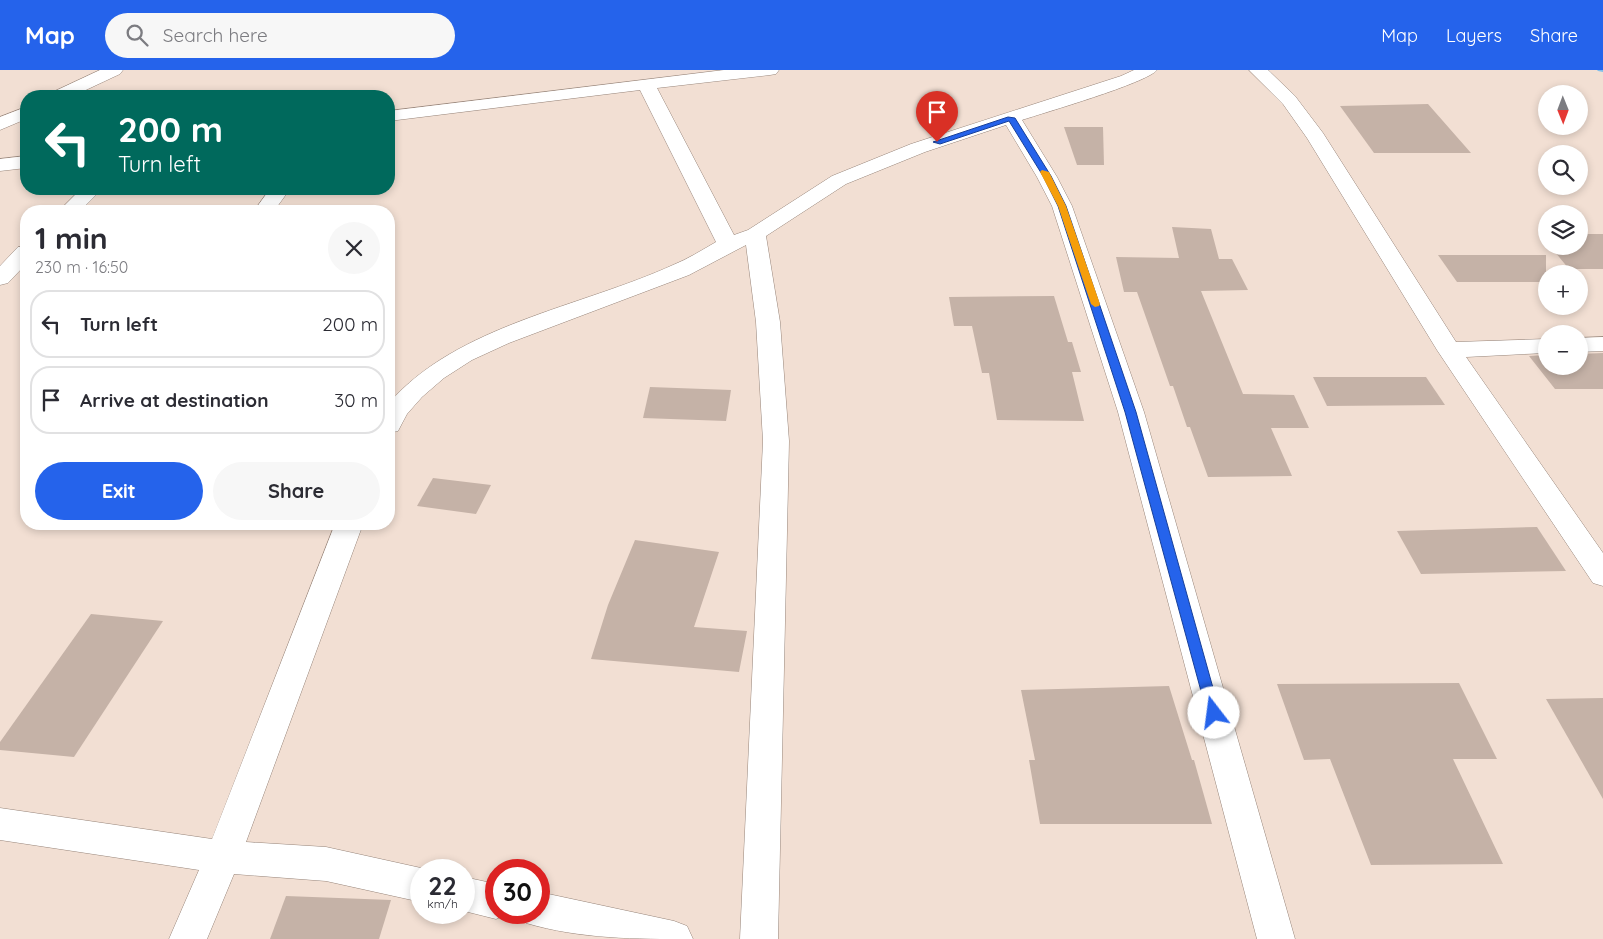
<!DOCTYPE html>
<html lang="en">
<head>
<meta charset="utf-8">
<style>
	body { margin:0; font-family:Quicksand,sans-serif; background:#f7f7f7; color:#2b2b33; height:100vh; display:flex; flex-direction:column; font-size:19px; white-space:nowrap }
	* { box-sizing:border-box; margin:0 }
	p { font-size:16px; color:#7c7c81 }
	.icon { flex:none; width:28px; height:28px; fill:none; stroke:currentColor; stroke-width:2; stroke-linecap:round; stroke-linejoin:round }
	.map { position:relative; flex:1; overflow:hidden }
	.panel { position:absolute; left:20px; top:135px; width:375px; height:325px; display:flex; flex-direction:column; background:#fff; border-radius:20px; box-shadow:0 2px 8px #0003 }
	.panel>* { flex:none }
	.banner { position:absolute; left:20px; top:20px; width:375px; height:105px; border-radius:20px; box-shadow:0 2px 8px #0003; background:#00695c; color:#fff; overflow:hidden }
	.needle { width:32px; rotate:179deg }
	.tools { position:absolute; left:1538px; top:15px; display:grid; gap:10px }
	.tools a { display:grid; place-items:center; width:50px; height:50px; border-radius:50%; background:#fff; box-shadow:0 2px 8px #0003; font-size:25px }
	.speed { position:absolute; left:410px; top:789px; display:flex; gap:10px; font-size:25px; font-weight:700; text-align:center }
	.speed>* { display:grid; place-content:center; width:65px; height:65px; border-radius:50%; background:#fff; box-shadow:0 2px 8px #0003; line-height:1 }
	.speed small { font-size:12px; font-weight:400 }
	.speed .limit { border:8px solid #d22; background:#fff; color:#111 }
	.pin { position:absolute; display:grid; place-items:center; width:42px; height:42px; color:#fff; margin:-51px -21px; border-radius:50% 50% 50% 0; rotate:-45deg; box-shadow:0 0 5px #0007 }
	.pin .icon { rotate:45deg }
	.me { position:absolute; width:55px; margin:-28px; rotate:345deg; stroke-linejoin:round; filter:drop-shadow(0 0 4px #0008) }
	.turn { display:flex; align-items:center; gap:18px; height:105px; padding:0 15px; font-size:22px }
	.turn .icon { width:65px; height:65px; stroke-width:2.5 }
	.turn b { display:block; font-size:35px; line-height:42px }
	.round { display:grid; place-items:center; flex:none; width:52px; height:52px; border-radius:26px; background:#f7f7f7 }
	.overview { display:flex; align-items:center; justify-content:space-between; height:85px; padding:0 15px }
	h1 { font-size:30px; font-weight:800; line-height:38px }
	.cta { display:flex; gap:10px; margin-top:auto; padding:10px 15px }
	.cta a { flex:1; height:58px; border-radius:30px; background:#2563eb; color:#fff; font-size:20px; font-weight:800; line-height:58px; text-align:center }
	.cta a+a { background:#f7f7f7; color:#2b2b33 }
	ul { padding:0; list-style:none }
	li { display:flex; align-items:center; gap:15px; height:68px; margin:0 10px 8px; padding:0 5px; border:2px solid #e1e1e2; border-radius:20px }
	li div { flex:1 }
	li b { display:block; font-size:19px }
	li em { font-style:normal }
	header { display:flex; align-items:center; gap:30px; box-sizing:border-box; height:70px; padding:0 25px; background:#2563eb; color:#fff }
	header strong { font-size:24px }
	nav { display:flex; gap:28px; margin-inline-start:auto; font-size:18px }
	.search { width:350px; height:45px; background:#f7f7f7; display:flex; align-items:center; gap:12px; box-sizing:border-box; padding:0 18px; border-radius:28px; color:#7c7c81; font-size:19px }
	.map>svg:first-child { display:block }
	.lines { fill:none; stroke-linecap:round; stroke-linejoin:round }
	.stream { fill:#7fbeec; fill-rule:evenodd }
	.building { fill:#c5b2a7 }
	.minor-casing { stroke:#97857a; stroke-width:1 }
	.minor { fill:#fff; fill-rule:evenodd }
	.route { fill:#2563eb; stroke:#184099 }
	.slow { fill:#f59e0b }
</style>
</head>
<body>
<header>
<strong>Map</strong>
<div class="search"><svg class="icon" aria-label="search" viewBox="0 0 24 24"><circle cx="10" cy="10" r="6"/><path d="M15 15l6 6"/></svg>Search here</div>
<nav><a>Map</a><a>Layers</a><a>Share</a></nav>
</header>
<div class="map">
<svg width="1603" height="869" viewBox="0 0 1603 869">
	<rect width="100%" height="100%" fill="#f2dfd3"/>
	<g class="lines">
		<!-- stream -->
		<polygon class="stream" points="1597,0 1603,0 1603,2 1598,1"/>
	</g>
	<!-- building -->
	<g class="building">
		<polygon points="1428,34 1471,83 1374,83 1340,36"/>
		<polygon points="1064,57 1103,57 1104,95 1077,95"/>
		<polygon points="1172,157 1211,159 1219,189 1232,189 1248,220 1201,221 1243,324 1294,325 1309,358 1271,358 1292,406 1208,407 1190,357 1187,357 1173,316 1170,316 1137,222 1124,222 1116,187 1179,188"/>
		<polygon points="1579,164 1603,164 1603,199 1569,199 1550,176 1579,176"/>
		<polygon points="1438,185 1546,185 1546,212 1457,212"/>
		<polygon points="1054,226 1068,272 1072,272 1081,302 1072,302 1084,351 997,350 989,303 982,303 972,256 954,256 949,227"/>
		<polygon points="1603,283 1603,319 1555,319 1529,286 1546,285 1546,296 1579,296 1579,284"/>
		<polygon points="1313,307 1426,307 1445,335 1327,336"/>
		<polygon points="650,317 731,320 726,351 643,348"/>
		<polygon points="433,408 491,415 476,444 417,436"/>
		<polygon points="1537,457 1566,501 1421,504 1397,461"/>
		<polygon points="635,470 719,482 694,557 747,561 739,602 591,589 608,535"/>
		<polygon points="91,544 163,551 74,687 0,680 0,672"/>
		<polygon points="1459,613 1497,689 1453,689 1503,794 1371,795 1330,689 1304,690 1277,614"/>
		<polygon points="1169,616 1192,690 1194,690 1212,754 1040,754 1029,690 1035,690 1021,620"/>
		<polygon points="1603,628 1603,729 1546,629"/>
		<polygon points="286,826 391,830 379,869 270,869"/>
	</g>
	<g class="lines">
		<defs>
			<g id="minor">
				<polygon points="100,0 123,0 120,4 73,26 50,26 53,22"/>
				<path d="M724,0H779L776,4L770,5L657,18L734,165L748,160L832,106L911,74L1121,6L1134,0H1157C1147,13 1043,43 1022,50L1057,107L1072,136L1144,342L1295,869H1257L1118,342L1052,136L1037,107L1006,55L925,82L846,114L766,166L780,252L789,371L778,869H740L763,371L756,252L746,175L689,205L509,273L472,290L444,308L422,327L407,344L398,361L389,363V333C457,255 581,237 673,195C688,189 702,180 716,172L640,20L389,51V41Z"/>
				<polygon points="1249,0 1268,0 1295,26 1323,63 1456,272 1546,269 1546,283 1466,287 1603,483 1603,516 1593,513 1437,280 1307,68 1283,34"/>
				<polygon points="26,37 26,49 0,60 0,47"/>
				<polygon points="26,86 26,98 0,101 0,89"/>
				<polygon points="81,119 102,119 80,141 59,141"/>
				<polygon points="270,119 290,119 274,141 254,141"/>
				<polygon points="26,176 26,194 8,213 0,215 0,196 18,177"/>
				<polygon points="1603,267 1603,281 1579,282 1579,268"/>
				<polygon points="335,454 363,454 246,772 326,777 421,798 427,800 421,800 421,832 326,811 234,804 207,869 169,869 199,800 0,770 0,738 212,769"/>
				<polygon points="464,807 496,814 496,842 509,843 496,849 464,841"/>
				<path d="M539,822L674,851L687,856L693,869C636,869 580,869 526,853L521,842H539Z"/>
			</g>
		</defs>
		<!-- minor casing -->
		<use href="#minor" class="minor-casing"/>
		<!-- minor -->
		<use href="#minor" class="minor"/>
	</g>
	<!-- route -->
	<polygon class="route" points="1008,47 1015,48 1051,106 1066,136 1136,342 1220,643 1218,647 1214,649 1209,647 1207,643 1125,342 1058,136 1043,106 1009,51 940,74 933,72"/>
	<!-- slow -->
	<polygon class="slow" points="1042,100 1049,102 1066,136 1100,234 1099,236 1095,237 1091,234 1058,136 1040,102"/>
</svg>
<div class="tools">
<a><svg class="needle" viewBox="-14 -14 28 28"><path d="M0-13l5 13h-10z" fill="#e53935"/><path d="M0 13l5-13h-10z" fill="#7c7c81"/></svg></a>
<a><svg class="icon" aria-label="search" viewBox="0 0 24 24"><circle cx="10" cy="10" r="6"/><path d="M15 15l6 6"/></svg></a>
<a><svg class="icon" aria-label="layers" viewBox="0 0 24 24"><path d="M12 4l9 5-9 5-9-5zM3 14l9 5 9-5"/></svg></a>
<a>+</a>
<a>−</a>
</div>
<div class="speed"><div>22<small>km/h</small></div><div class="limit">30</div></div>
<div class="pin" style="left:937px;top:72px;background:#d93025"><svg class="icon" aria-label="arrive" viewBox="0 0 24 24"><path d="M6 21V4h12l-3 4 3 4H6"/></svg></div>
<svg class="me" style="left:1214px;top:643px" viewBox="-20 -20 40 40"><circle r="19" fill="#fff"/><path d="M0-13L10 11 0 6-10 11z" fill="#2563eb"/></svg>
<div class="banner">
<div class="turn"><svg class="icon" aria-label="left" viewBox="0 0 24 24"><path d="M17 20v-9H6M10 6l-5 5 5 5"/></svg><div><b>200 m</b>Turn left</div></div>
</div>
<section class="panel">
<div class="overview"><div><h1>1 min</h1><p>230 m · 16:50</p></div><a class="round"><svg class="icon" aria-label="close" viewBox="0 0 24 24"><path d="M6 6l12 12M18 6L6 18"/></svg></a></div>
<ul>
<li><svg class="icon" aria-label="left" viewBox="0 0 24 24"><path d="M17 20v-9H6M10 6l-5 5 5 5"/></svg><div><b>Turn left</b></div><em>200 m</em></li>
<li><svg class="icon" aria-label="arrive" viewBox="0 0 24 24"><path d="M6 21V4h12l-3 4 3 4H6"/></svg><div><b>Arrive at destination</b></div><em>30 m</em></li>
</ul>
<div class="cta"><a>Exit</a><a>Share</a></div>
</section>
</div>
</body>
</html>
